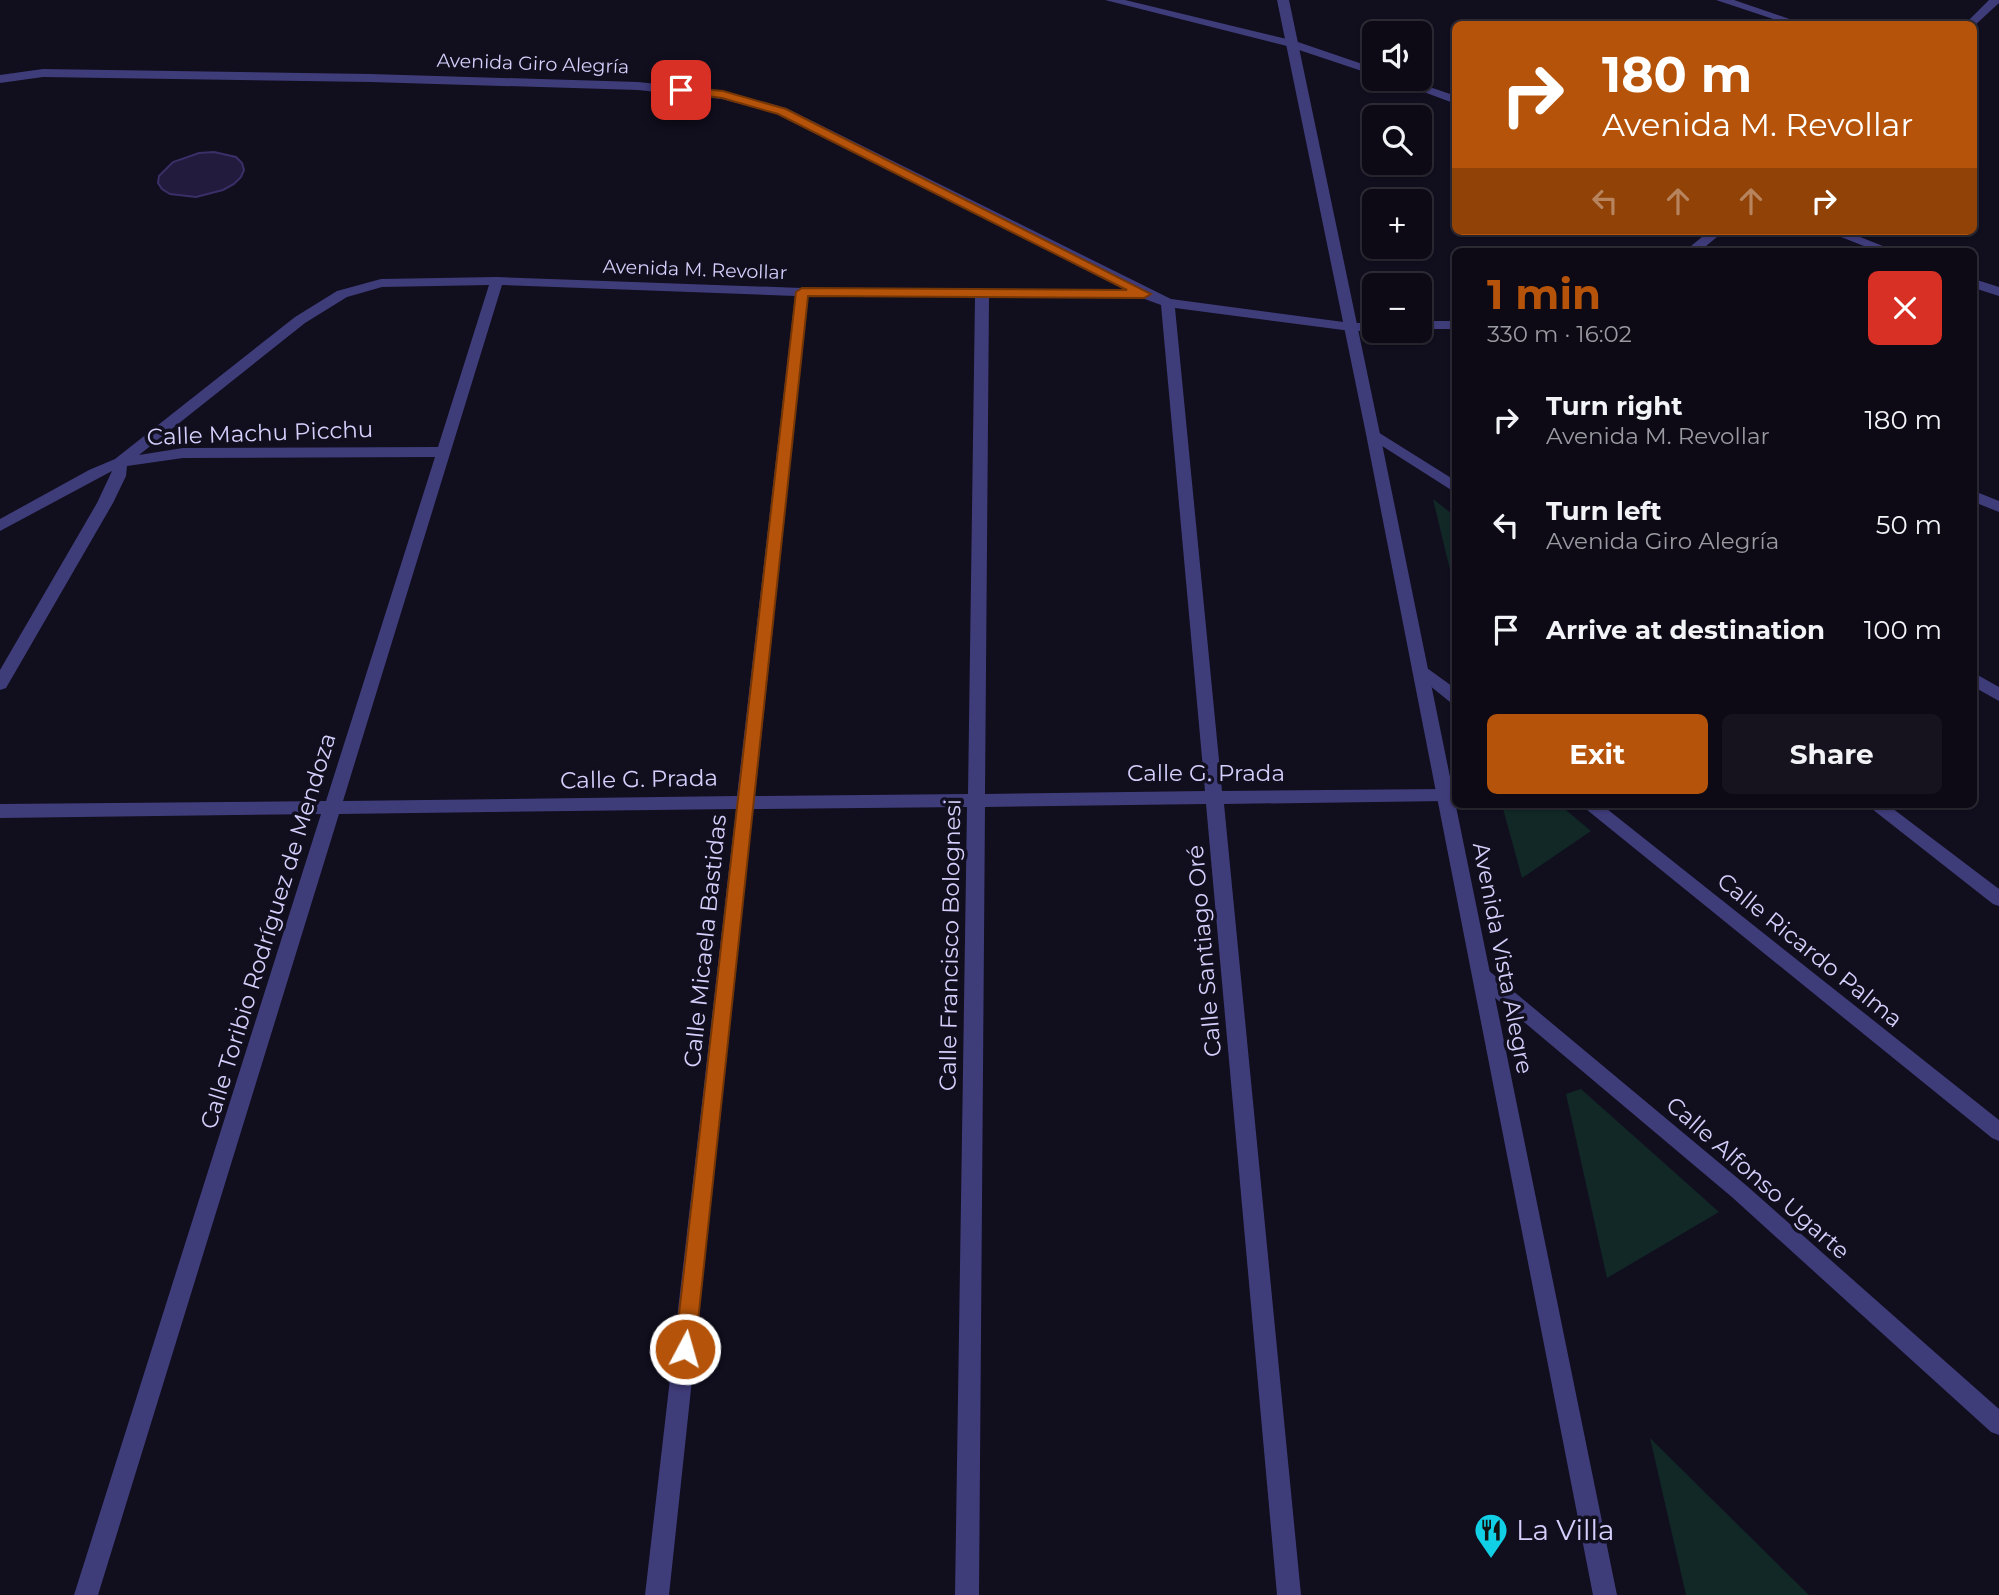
<!DOCTYPE html>
<html lang="en">
<head>
<meta charset="utf-8">
<style>
	body { margin:0; font-family:Montserrat,sans-serif; background:#16131f; color:#f1f3f6; height:100vh; display:flex; flex-direction:column; font-size:26px; white-space:nowrap }
	* { box-sizing:border-box; margin:0 }
	p { font-size:23px; color:#9a9aa1 }
	.icon { flex:none; width:38px; height:38px; fill:none; stroke:currentColor; stroke-width:2; stroke-linecap:round; stroke-linejoin:round }
	.map { position:relative; flex:1; overflow:hidden }
	.side { position:absolute; left:1452px; top:248px; width:525px; height:560px; display:flex; flex-direction:column; background:#0d0a16; border-radius:10px; box-shadow:0 2px 5px #0004,0 0 0 2px #2d2b35 }
	.side>* { flex:none }
	.banner { position:absolute; left:1452px; top:21px; width:525px; height:214px; border-radius:10px; box-shadow:0 2px 5px #0004,0 0 0 2px #2d2b35; background:#b45309; color:#fff; overflow:hidden }
	.controls { position:absolute; left:1362px; top:21px; display:grid; gap:14px }
	.controls a { display:grid; place-items:center; width:70px; height:70px; border-radius:10px; background:#0d0a16; box-shadow:0 2px 5px #0004,0 0 0 2px #2d2b35; font-size:35px }
	.pin { position:absolute; display:grid; place-items:center; width:60px; height:60px; color:#fff; margin:-30px; border-radius:14px; box-shadow:0 4px 10px #0006 }
	.me { position:absolute; width:77px; margin:-38px; rotate:6deg; stroke-linejoin:round; filter:drop-shadow(0 0 5px #0008) }
	.turn { display:flex; align-items:center; gap:24px; height:147px; padding:0 35px; font-size:32px }
	.turn .icon { width:91px; height:91px; stroke-width:2.5 }
	.turn b { display:block; font-size:49px; line-height:60px }
	.lanes { display:flex; align-items:center; height:66px; padding:0 35px; background:#0003; justify-content:center; gap:35px; direction:ltr }
	.lanes .off { opacity:.35 }
	.round { display:grid; place-items:center; flex:none; width:74px; height:74px; border-radius:10px; background:#16131f }
	.overview { display:flex; align-items:center; justify-content:space-between; height:119px; padding:0 35px }
	h1 { font-size:42px; font-weight:700; line-height:52px; color:#b45309 }
	.primary-button { display:flex; gap:14px; margin-top:auto; padding:14px 35px }
	.primary-button a { flex:1; height:80px; border-radius:10px; background:#b45309; color:#fff; font-size:28px; font-weight:700; line-height:80px; text-align:center }
	.primary-button a+a { background:#16131f; color:#f1f3f6 }
	ul { padding:0; list-style:none }
	li { display:flex; align-items:center; gap:21px; height:105px; padding:0 35px }
	li div { flex:1 }
	li b { display:block; font-size:26px }
	li em { font-style:normal }
	.map>svg:first-child { display:block }
	.green { fill:#112827 }
	.building { fill:#221b3e; stroke:#3b2f68; stroke-width:2 }
	.lines { fill:none; stroke-linecap:round; stroke-linejoin:round }
	.minor { fill:#3f3c7a; fill-rule:evenodd }
	.tertiary { fill:#3f3c7a; fill-rule:evenodd }
	.route { fill:#b45309; stroke:#753606; stroke-width:2 }
	.labels { text-anchor:middle; stroke-width:7; stroke-linejoin:round; paint-order:stroke }
	.far-street-label { font-size:19px; fill:#d4cffb; stroke:#110e1e }
	.street-label { font-size:23px; fill:#d4cffb; stroke:#110e1e }
	.near-poi-label { font-size:28px; fill:#d4cffb; stroke:#110e1e; text-anchor:start }
</style>
</head>
<body>
<div class="map">
<svg width="1999" height="1595" viewBox="0 0 1999 1595">
	<rect width="100%" height="100%" fill="#110e1e"/>
	<!-- green -->
	<g class="green">
		<polygon points="1433,499 1456,517 1456,595"/>
		<polygon points="1502,805 1560,805 1591,831 1522,878"/>
		<polygon points="1581,1089 1719,1212 1607,1278 1566,1094"/>
		<polygon points="1650,1438 1809,1595 1686,1595"/>
	</g>
	<!-- building -->
	<polygon class="building" points="214,152 236,157 242,163 244,170 241,177 234,184 223,190 196,197 170,194 162,189 158,183 159,176 173,162 199,153"/>
	<g class="lines">
		<!-- minor -->
		<g class="minor">
			<polygon points="1105,0 1125,0 1295,41 1374,68 1374,75 1287,46"/>
			<polygon points="1716,0 1734,0 1804,24 1788,24"/>
			<polygon points="1989,0 1999,0 1999,3 1974,26 1965,24"/>
			<path d="M43,69L370,74L638,82L723,91L786,108L1171,299L1351,323H1374L1376,331H1351L1175,308L1222,791L1446,789L1452,790L1455,795L1452,800L1446,801L1224,804L1301,1595H1277L1206,804L985,807L979,1595H955L967,807L753,809L669,1595H645L736,809L339,814L98,1595H74L321,814L0,818V804L326,801L435,457L183,458L127,466L126,476L113,503L6,688L0,690V670L97,503L112,471L0,531V519L89,470L115,459L295,317L337,291L381,279L497,277L802,288L1126,290L778,114L722,99L638,90L370,82L43,77L0,83V75ZM489,285L438,447L183,448L139,455L305,323L347,297L382,287ZM502,285L795,296L737,796L343,801ZM808,296L975,297L968,794L755,796ZM989,297L1142,298L1161,305L1205,791L985,794Z"/>
			<polygon points="1389,79 1406,79 1456,96 1456,104"/>
			<polygon points="1709,231 1724,231 1699,252 1684,252"/>
			<polygon points="1826,231 1845,231 1898,252 1879,252"/>
			<polygon points="1974,279 1999,287 1999,296 1974,288"/>
			<rect x="1419" y="321" width="37" height="8"/>
			<polygon points="1373,429 1456,481 1456,493 1368,437 1366,434 1368,431"/>
			<polygon points="1974,491 1999,501 1999,512 1974,502"/>
			<polygon points="1420,663 1456,689 1456,704 1450,702 1414,673 1412,669"/>
			<polygon points="1974,673 1999,687 1999,701 1974,687"/>
			<polygon points="1581,805 1602,805 1999,1120 1999,1141 1992,1138"/>
			<polygon points="1867,805 1888,805 1999,889 1999,906 1993,904"/>
			<polygon points="1481,967 1488,970 1747,1186 1999,1409 1999,1435 1991,1432 1733,1198 1474,980 1472,975 1474,970"/>
		</g>
		<!-- tertiary -->
		<polygon class="tertiary" points="1277,0 1289,0 1380,434 1617,1595 1593,1595 1366,434"/>
	</g>
	<!-- route -->
	<polygon class="route" points="681,87 723,91 786,109 1151,294 1144,298 808,296 695,1349 692,1356 685,1358 678,1356 675,1349 796,292 802,288 1127,290 778,114 722,98 677,92 675,90"/>
	<!-- icons -->
	<defs>
		<symbol id="restaurant-pin" viewBox="-11 -11 22 30"><path d="M0 17L-7.5 6A9.5 9.5 0 1 1 7.5 6Z" fill="#11cfe5" stroke="#110e1e"/><path d="M-5-6h1v4h1v-4h1v4h1v-4h1v5L-1.5 .5V6h-2V.5L-5-1ZM5-6V6H3V1.5H1.5Q1.5-4 5-6Z" fill="#111"/></symbol>
	</defs>
	<g fill-rule="evenodd">
		<use href="#restaurant-pin" x="1472" y="1511" width="38" height="52"/>
	</g>
	<g class="labels">
		<!-- far-street labels -->
		<g class="far-street-label">
			<text transform="translate(533 63) rotate(2)" y="7">Avenida Giro Alegría</text>
			<text transform="translate(695 269) rotate(2)" y="7">Avenida M. Revollar</text>
		</g>
		<!-- street labels -->
		<g class="street-label">
			<text transform="translate(260 433) rotate(-2)" y="8">Calle Machu Picchu</text>
			<text x="1206" y="781">Calle G. Prada</text>
			<text transform="translate(639 779) rotate(-1)" y="8">Calle G. Prada</text>
			<text transform="translate(268 931) rotate(-73)" y="8">Calle Toribio Rodríguez de Mendoza</text>
			<text transform="translate(705 941) rotate(-84)" y="8">Calle Micaela Bastidas</text>
			<text transform="translate(950 945) rotate(-89)" y="8">Calle Francisco Bolognesi</text>
			<text transform="translate(1810 950) rotate(39)" y="8">Calle Ricardo Palma</text>
			<text transform="translate(1204 951) rotate(-95)" y="8">Calle Santiago Oré</text>
			<text transform="translate(1503 958) rotate(79)" y="8">Avenida Vista Alegre</text>
			<text transform="translate(1758 1178) rotate(41)" y="8">Calle Alfonso Ugarte</text>
		</g>
		<!-- near-poi labels -->
		<g class="near-poi-label">
			<text x="1516" y="1540">La Villa</text>
		</g>
	</g>
</svg>
<div class="controls">
<a><svg class="icon" aria-label="sound" viewBox="0 0 24 24"><path d="M4 9h4l5-4v14l-5-4H4zM17 9q2 3 0 6"/></svg></a>
<a><svg class="icon" aria-label="search" viewBox="0 0 24 24"><circle cx="10" cy="10" r="6"/><path d="M15 15l6 6"/></svg></a>
<a>+</a>
<a>−</a>
</div>
<div class="pin" style="left:681px;top:90px;background:#d93025"><svg class="icon" aria-label="arrive" viewBox="0 0 24 24"><path d="M6 21V4h12l-3 4 3 4H6"/></svg></div>
<svg class="me" style="left:685px;top:1349px" viewBox="-20 -20 40 40"><circle r="17" fill="#b45309" stroke="#fff" stroke-width="3"/><path d="M0-11L8 9 0 5-8 9z" fill="#fff"/></svg>
<div class="banner">
<div class="turn"><svg class="icon" aria-label="right" viewBox="0 0 24 24"><path d="M7 20v-9h11M14 6l5 5-5 5"/></svg><div><b>180 m</b>Avenida M. Revollar</div></div>
<div class="lanes"><svg class="icon off" aria-label="left" viewBox="0 0 24 24"><path d="M17 20v-9H6M10 6l-5 5 5 5"/></svg><svg class="icon off" aria-label="ahead" viewBox="0 0 24 24"><path d="M12 20V5M6 11l6-6 6 6"/></svg><svg class="icon off" aria-label="ahead" viewBox="0 0 24 24"><path d="M12 20V5M6 11l6-6 6 6"/></svg><svg class="icon" aria-label="right" viewBox="0 0 24 24"><path d="M7 20v-9h11M14 6l5 5-5 5"/></svg></div>
</div>
<section class="side">
<div class="overview"><div><h1>1 min</h1><p>330 m · 16:02</p></div><a class="round" style="background:#d93025;color:#fff"><svg class="icon" aria-label="close" viewBox="0 0 24 24"><path d="M6 6l12 12M18 6L6 18"/></svg></a></div>
<ul>
<li><svg class="icon" aria-label="right" viewBox="0 0 24 24"><path d="M7 20v-9h11M14 6l5 5-5 5"/></svg><div><b>Turn right</b><p>Avenida M. Revollar</p></div><em>180 m</em></li>
<li><svg class="icon" aria-label="left" viewBox="0 0 24 24"><path d="M17 20v-9H6M10 6l-5 5 5 5"/></svg><div><b>Turn left</b><p>Avenida Giro Alegría</p></div><em>50 m</em></li>
<li><svg class="icon" aria-label="arrive" viewBox="0 0 24 24"><path d="M6 21V4h12l-3 4 3 4H6"/></svg><div><b>Arrive at destination</b></div><em>100 m</em></li>
</ul>
<div class="primary-button"><a>Exit</a><a>Share</a></div>
</section>
</div>
</body>
</html>
